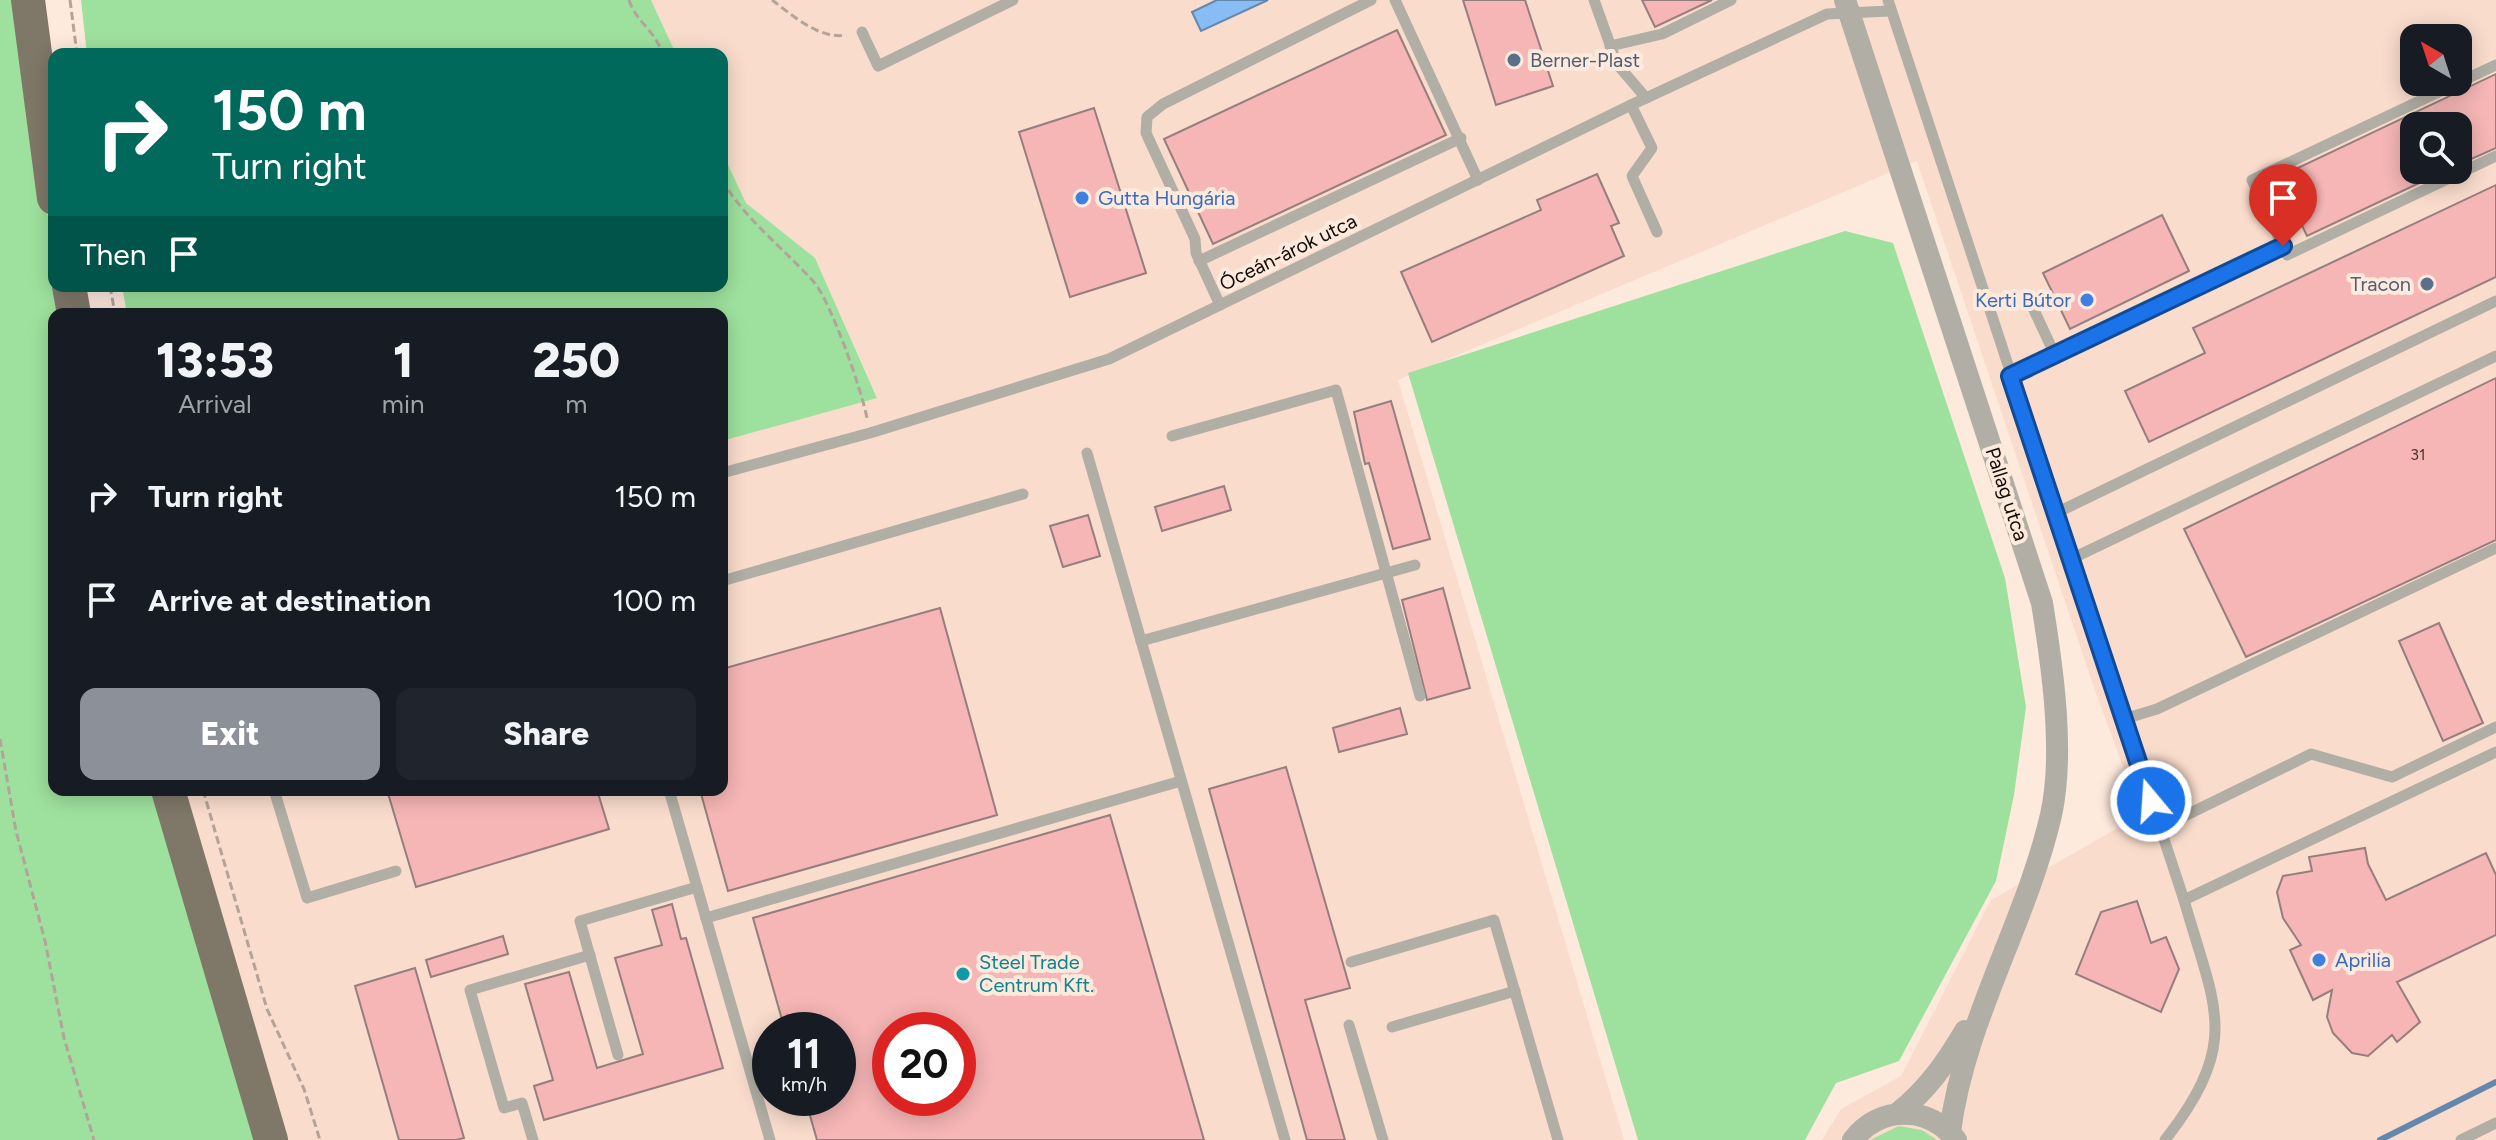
<!DOCTYPE html>
<html lang="en">
<head>
<meta charset="utf-8">
<style>
	body { margin:0; font-family:Figtree,sans-serif; background:#20242c; color:#f1f3f6; height:100vh; display:flex; flex-direction:column; font-size:30px; white-space:nowrap }
	* { box-sizing:border-box; margin:0 }
	p { font-size:26px; color:#9ea1a6 }
	.icon { flex:none; width:44px; height:44px; fill:none; stroke:currentColor; stroke-width:2; stroke-linecap:round; stroke-linejoin:round }
	.map { position:relative; flex:1; overflow:hidden }
	.details { position:absolute; left:48px; top:308px; width:680px; height:488px; display:flex; flex-direction:column; background:#171b24; border-radius:16px; box-shadow:0 4px 20px #0003 }
	.details>* { flex:none }
	.hud { position:absolute; left:48px; top:48px; width:680px; height:244px; border-radius:16px; box-shadow:0 4px 20px #0003; background:#00695c; color:#fff; overflow:hidden }
	.needle { width:52px; rotate:321deg }
	.controls { position:absolute; left:2400px; top:24px; display:grid; gap:16px }
	.controls a { display:grid; place-items:center; width:72px; height:72px; border-radius:16px; background:#171b24; box-shadow:0 4px 20px #0003; font-size:40px }
	.speed { position:absolute; left:752px; top:1012px; display:flex; gap:16px; font-size:40px; font-weight:700; text-align:center }
	.speed>* { display:grid; place-content:center; width:104px; height:104px; border-radius:50%; background:#171b24; box-shadow:0 4px 20px #0003; line-height:1 }
	.speed small { font-size:20px; font-weight:400 }
	.speed .limit { border:12px solid #d22; background:#fff; color:#111 }
	.pin { position:absolute; display:grid; place-items:center; width:68px; height:68px; color:#fff; margin:-82px -34px; border-radius:50% 50% 50% 0; rotate:-45deg; box-shadow:0 0 8px #0007 }
	.pin .icon { rotate:45deg }
	.me { position:absolute; width:88px; margin:-44px; rotate:342deg; stroke-linejoin:round; filter:drop-shadow(0 0 6px #0008) }
	.turn { display:flex; align-items:center; gap:28px; height:168px; padding:0 32px; font-size:36px }
	.turn .icon { width:104px; height:104px; stroke-width:2.5 }
	.turn b { display:block; font-size:56px; line-height:68px }
	.then { display:flex; align-items:center; height:76px; padding:0 32px; background:#0003; gap:16px; font-size:30px }
	.eta { display:flex; justify-content:space-evenly; align-items:center; height:136px; text-align:center }
	.eta b { font-size:48px; font-weight:800; line-height:56px }
	.button { display:flex; gap:16px; margin-top:auto; padding:16px 32px }
	.button a { flex:1; height:92px; border-radius:16px; background:#8c9099; color:#fff; font-size:32px; font-weight:800; line-height:92px; text-align:center }
	.button a+a { background:#20242c; color:#f1f3f6 }
	ul { padding:0; list-style:none }
	li { display:flex; align-items:center; gap:24px; height:104px; padding:0 32px }
	li div { flex:1 }
	li b { display:block; font-size:30px }
	li em { font-style:normal }
	.map>svg:first-child { display:block }
	.built { fill:#f9dccc; fill-rule:evenodd }
	.green { fill:#9ee19e }
	.water { fill:#87bcf4; stroke:#6487ad; stroke-width:2 }
	.lines { fill:none; stroke-linecap:round; stroke-linejoin:round }
	.stream { stroke:#6487ad; stroke-width:6 }
	.building { fill:#f5b6b5; stroke:#957e7d; stroke-width:2; fill-rule:evenodd }
	.path { stroke:#b3a399; stroke-width:3; stroke-dasharray:8 4; stroke-linecap:butt }
	.lane { stroke:#b1aea5; stroke-width:11 }
	.street { stroke:#b1aea5; stroke-width:22 }
	.primary { stroke:#7f7869; stroke-width:34 }
	.route-casing { stroke:#114b97; stroke-width:20 }
	.route { stroke:#1a73e8; stroke-width:14 }
	.service-dot { fill:#5c6f8a; stroke:#fee9dd; stroke-width:3 }
	.shop-dot { fill:#3f7fe0; stroke:#fee9dd; stroke-width:3 }
	.culture-dot { fill:#0f9aa8; stroke:#fee9dd; stroke-width:3 }
	.labels { text-anchor:middle; stroke-width:8; stroke-linejoin:round; paint-order:stroke }
	.number-label { font-size:16px; fill:#4c3633 }
	.service-label { font-size:20px; fill:#4e5e75; stroke:#fee9dd; text-anchor:start }
	.shop-label { font-size:20px; fill:#366cbe; stroke:#fee9dd; text-anchor:start }
	.street-label { font-size:20px; fill:#130c08; stroke:#fee9dd }
	.culture-label { font-size:20px; fill:#0d838f; stroke:#fee9dd; text-anchor:start }
</style>
</head>
<body>
<div class="map">
<svg width="2496" height="1140" viewBox="0 0 2496 1140">
	<rect width="100%" height="100%" fill="#fee9dd"/>
	<!-- built -->
	<path class="built" d="M651,0H2496V1140H1822L1841,1109L1901,1076L1991,900L2141,815L2093,685L1917,161L1398,380L1624,1140H267L170,790H722V441L877,397L815,258L746,203L722,152V54H676ZM2414,38H2458V82H2414ZM2414,126H2458V170H2414ZM770,1030H838V1098H770ZM890,1030H958V1098H890Z"/>
	<!-- green -->
	<g class="green">
		<polygon points="0,0 16,0 54,258 54,286 64,314 54,314 54,790 170,790 267,1140 0,1140"/>
		<polygon points="81,0 651,0 676,54 87,54"/>
		<polygon points="722,152 746,203 815,258 877,398 722,441 722,314 127,314 122,286 722,286"/>
		<polygon points="1845,231 1893,243 2005,578 2026,707 2014,795 1996,881 1899,1061 1836,1083 1805,1140 1638,1140 1408,373"/>
		<polygon points="1899,1126 1922,1130 1937,1140 1870,1140"/>
	</g>
	<!-- water -->
	<polygon class="water" points="1217,0 1268,0 1201,31 1192,12"/>
	<g class="lines">
		<!-- stream -->
		<polyline class="stream" points="2380,1140 2496,1082"/>
	</g>
	<!-- building -->
	<g class="building">
		<polygon points="1463,0 1525,0 1553,86 1496,105"/>
		<polygon points="1642,0 1712,0 1655,27"/>
		<polygon points="1397,30 1446,135 1213,244 1164,139"/>
		<polygon points="2496,74 2496,148 2458,165 2458,126 2414,126 2414,170 2447,170 2307,236 2279,177"/>
		<polygon points="1094,108 1146,273 1070,297 1019,132"/>
		<polygon points="1597,174 1619,223 1611,226 1624,256 1432,342 1401,272 1541,210 1537,200"/>
		<polygon points="2496,185 2496,277 2149,442 2125,391 2205,353 2193,328"/>
		<polygon points="2162,215 2189,271 2070,329 2043,273"/>
		<polygon points="2496,378 2496,540 2246,657 2184,529"/>
		<polygon points="1391,401 1430,539 1393,549 1369,463 1365,464 1354,412"/>
		<polygon points="1224,486 1231,510 1162,531 1155,507"/>
		<polygon points="1088,515 1100,556 1063,567 1050,526"/>
		<polygon points="1443,588 1470,688 1427,700 1402,600"/>
		<polygon points="940,608 997,815 728,891 700,790 722,790 722,669"/>
		<polygon points="2439,623 2483,723 2443,741 2399,641"/>
		<polygon points="1400,708 1407,734 1339,752 1333,728"/>
		<polygon points="1286,767 1350,988 1305,1000 1345,1140 1307,1140 1209,789"/>
		<polygon points="387,790 597,790 609,829 416,887"/>
		<path d="M1110,815L1204,1140H817L805,1098H838V1030H785L753,918ZM890,1030H958V1098H890Z"/>
		<polygon points="2365,848 2368,864 2386,900 2486,853 2496,875 2496,935 2397,982 2420,1022 2397,1042 2392,1035 2368,1056 2352,1053 2333,1033 2327,1017 2332,990 2313,1000 2290,950 2301,945 2283,918 2277,892 2283,876 2312,871 2309,857"/>
		<polygon points="2137,901 2151,943 2166,937 2179,969 2161,1012 2076,974 2101,912"/>
		<polygon points="672,904 681,939 686,938 723,1068 544,1120 534,1086 553,1080 525,984 569,972 597,1068 643,1054 615,958 662,945 652,910"/>
		<polygon points="503,936 508,954 431,977 426,960"/>
		<polygon points="415,968 464,1138 456,1140 399,1140 355,986"/>
	</g>
	<g class="lines">
		<!-- path -->
		<g class="path">
			<polyline points="70,0 77,54"/>
			<path d="M629,0C636,22 657,32 662,54"/>
			<path d="M772,0C792,15 820,40 846,35"/>
			<path d="M722,180C745,219 783,248 813,281C830,299 862,391 867,418"/>
			<polyline points="110,286 115,314"/>
			<polyline points="0,739 16,831 45,941 64,1038 94,1140"/>
			<polyline points="203,790 267,1009 304,1089 320,1140"/>
		</g>
		<!-- lane -->
		<g class="lane">
			<polyline points="1395,0 1478,180"/>
			<polyline points="1594,0 1617,64 1646,98"/>
			<path d="M1888,0L2184,900C2215,1009 2242,1041 2165,1140"/>
			<polyline points="862,32 878,66 1013,0"/>
			<polyline points="1610,46 1662,34 1731,0"/>
			<polyline points="2496,65 2252,180 2287,255 2496,156"/>
			<polyline points="1631,105 1652,148 1632,176 1657,232"/>
			<polyline points="1199,261 1461,138"/>
			<polyline points="2027,295 2055,355"/>
			<polyline points="1220,305 1196,253 1195,239 1146,133 1147,117 1163,104 1371,0"/>
			<polyline points="2010,376 2283,246"/>
			<polyline points="1172,436 1336,390 1420,696"/>
			<polyline points="1087,453 1285,1140"/>
			<polyline points="722,473 870,433 1109,359 1631,105 1827,14 1889,11"/>
			<polyline points="2056,513 2496,301"/>
			<polyline points="2071,559 2496,356"/>
			<polyline points="722,581 1023,494"/>
			<polyline points="1141,641 1415,565"/>
			<polyline points="2124,719 2157,709 2496,548"/>
			<polyline points="274,790 307,898 396,871"/>
			<polyline points="669,790 770,1140"/>
			<polyline points="2160,828 2311,754 2392,777 2496,727"/>
			<polyline points="2184,900 2496,752"/>
			<polyline points="706,918 1181,781"/>
			<polyline points="1351,962 1494,920 1558,1140"/>
			<polyline points="1349,1025 1383,1140"/>
			<polyline points="1392,1027 1515,991"/>
			<polyline points="618,1055 580,921 697,887"/>
			<polyline points="533,1140 522,1103 504,1108 470,990 590,955"/>
			<polyline points="2461,1140 2496,1123"/>
		</g>
		<!-- street -->
		<g class="street">
			<path d="M1845,0L2042,603C2052,665 2065,752 2051,815C2026,923 1964,1021 1950,1132"/>
			<path d="M1898,1113C1928,1089 1946,1063 1965,1031"/>
			<path d="M1853,1140C1879,1105 1930,1105 1956,1140"/>
		</g>
		<!-- primary -->
		<g class="primary">
			<polyline points="28,0 54,198"/>
			<polyline points="69,286 74,314"/>
			<polyline points="168,790 271,1140"/>
		</g>
	</g>
	<g class="lines">
		<defs>
			<polyline id="route" points="2151,801 2010,376 2283,246"/>
		</defs>
		<!-- route casing -->
		<use href="#route" class="route-casing"/>
		<!-- route -->
		<use href="#route" class="route"/>
	</g>
	<!-- markers -->
	<g class="service-dot">
		<circle cx="1514" cy="60" r="8"/>
		<circle cx="2427" cy="284" r="8"/>
	</g>
	<g class="shop-dot">
		<circle cx="1082" cy="198" r="8"/>
		<circle cx="2087" cy="300" r="8"/>
		<circle cx="2319" cy="960" r="8"/>
	</g>
	<circle class="culture-dot" cx="963" cy="974" r="8"/>
	<g class="labels">
		<!-- number labels -->
		<g class="number-label">
			<text x="2418" y="460">31</text>
		</g>
		<!-- service labels -->
		<g class="service-label">
			<text x="1530" y="67">Berner-Plast</text>
			<text x="2411" y="291" text-anchor="end">Tracon</text>
		</g>
		<!-- shop labels -->
		<g class="shop-label">
			<text x="1098" y="205">Gutta Hungária</text>
			<text x="2071" y="307" text-anchor="end">Kerti Bútor</text>
			<text x="2335" y="967">Aprilia</text>
		</g>
		<!-- street labels -->
		<g class="street-label">
			<text transform="translate(1288 252) rotate(-26)" y="7">Óceán-árok utca</text>
			<text transform="translate(2007 494) rotate(72)" y="7">Pallag utca</text>
		</g>
		<!-- culture labels -->
		<g class="culture-label">
			<text x="979" y="969">Steel Trade<tspan x="979" dy="23">Centrum Kft.</tspan></text>
		</g>
	</g>
</svg>
<div class="controls">
<a><svg class="needle" viewBox="-14 -14 28 28"><path d="M0-13l5 13h-10z" fill="#e53935"/><path d="M0 13l5-13h-10z" fill="#9ea1a6"/></svg></a>
<a><svg class="icon" aria-label="search" viewBox="0 0 24 24"><circle cx="10" cy="10" r="6"/><path d="M15 15l6 6"/></svg></a>
</div>
<div class="speed"><div>11<small>km/h</small></div><div class="limit">20</div></div>
<div class="pin" style="left:2283px;top:246px;background:#d93025"><svg class="icon" aria-label="arrive" viewBox="0 0 24 24"><path d="M6 21V4h12l-3 4 3 4H6"/></svg></div>
<svg class="me" style="left:2151px;top:801px" viewBox="-20 -20 40 40"><circle r="17" fill="#1a73e8" stroke="#fff" stroke-width="3"/><path d="M0-11L8 9 0 5-8 9z" fill="#fff"/></svg>
<div class="hud">
<div class="turn"><svg class="icon" aria-label="right" viewBox="0 0 24 24"><path d="M7 20v-9h11M14 6l5 5-5 5"/></svg><div><b>150 m</b>Turn right</div></div>
<div class="then">Then<svg class="icon" aria-label="arrive" viewBox="0 0 24 24"><path d="M6 21V4h12l-3 4 3 4H6"/></svg></div>
</div>
<section class="details">
<div class="eta">
<div><b>13:53</b><p>Arrival</p></div>
<div><b>1</b><p>min</p></div>
<div><b>250</b><p>m</p></div>
</div>
<ul>
<li><svg class="icon" aria-label="right" viewBox="0 0 24 24"><path d="M7 20v-9h11M14 6l5 5-5 5"/></svg><div><b>Turn right</b></div><em>150 m</em></li>
<li><svg class="icon" aria-label="arrive" viewBox="0 0 24 24"><path d="M6 21V4h12l-3 4 3 4H6"/></svg><div><b>Arrive at destination</b></div><em>100 m</em></li>
</ul>
<div class="button"><a>Exit</a><a>Share</a></div>
</section>
</div>
</body>
</html>
